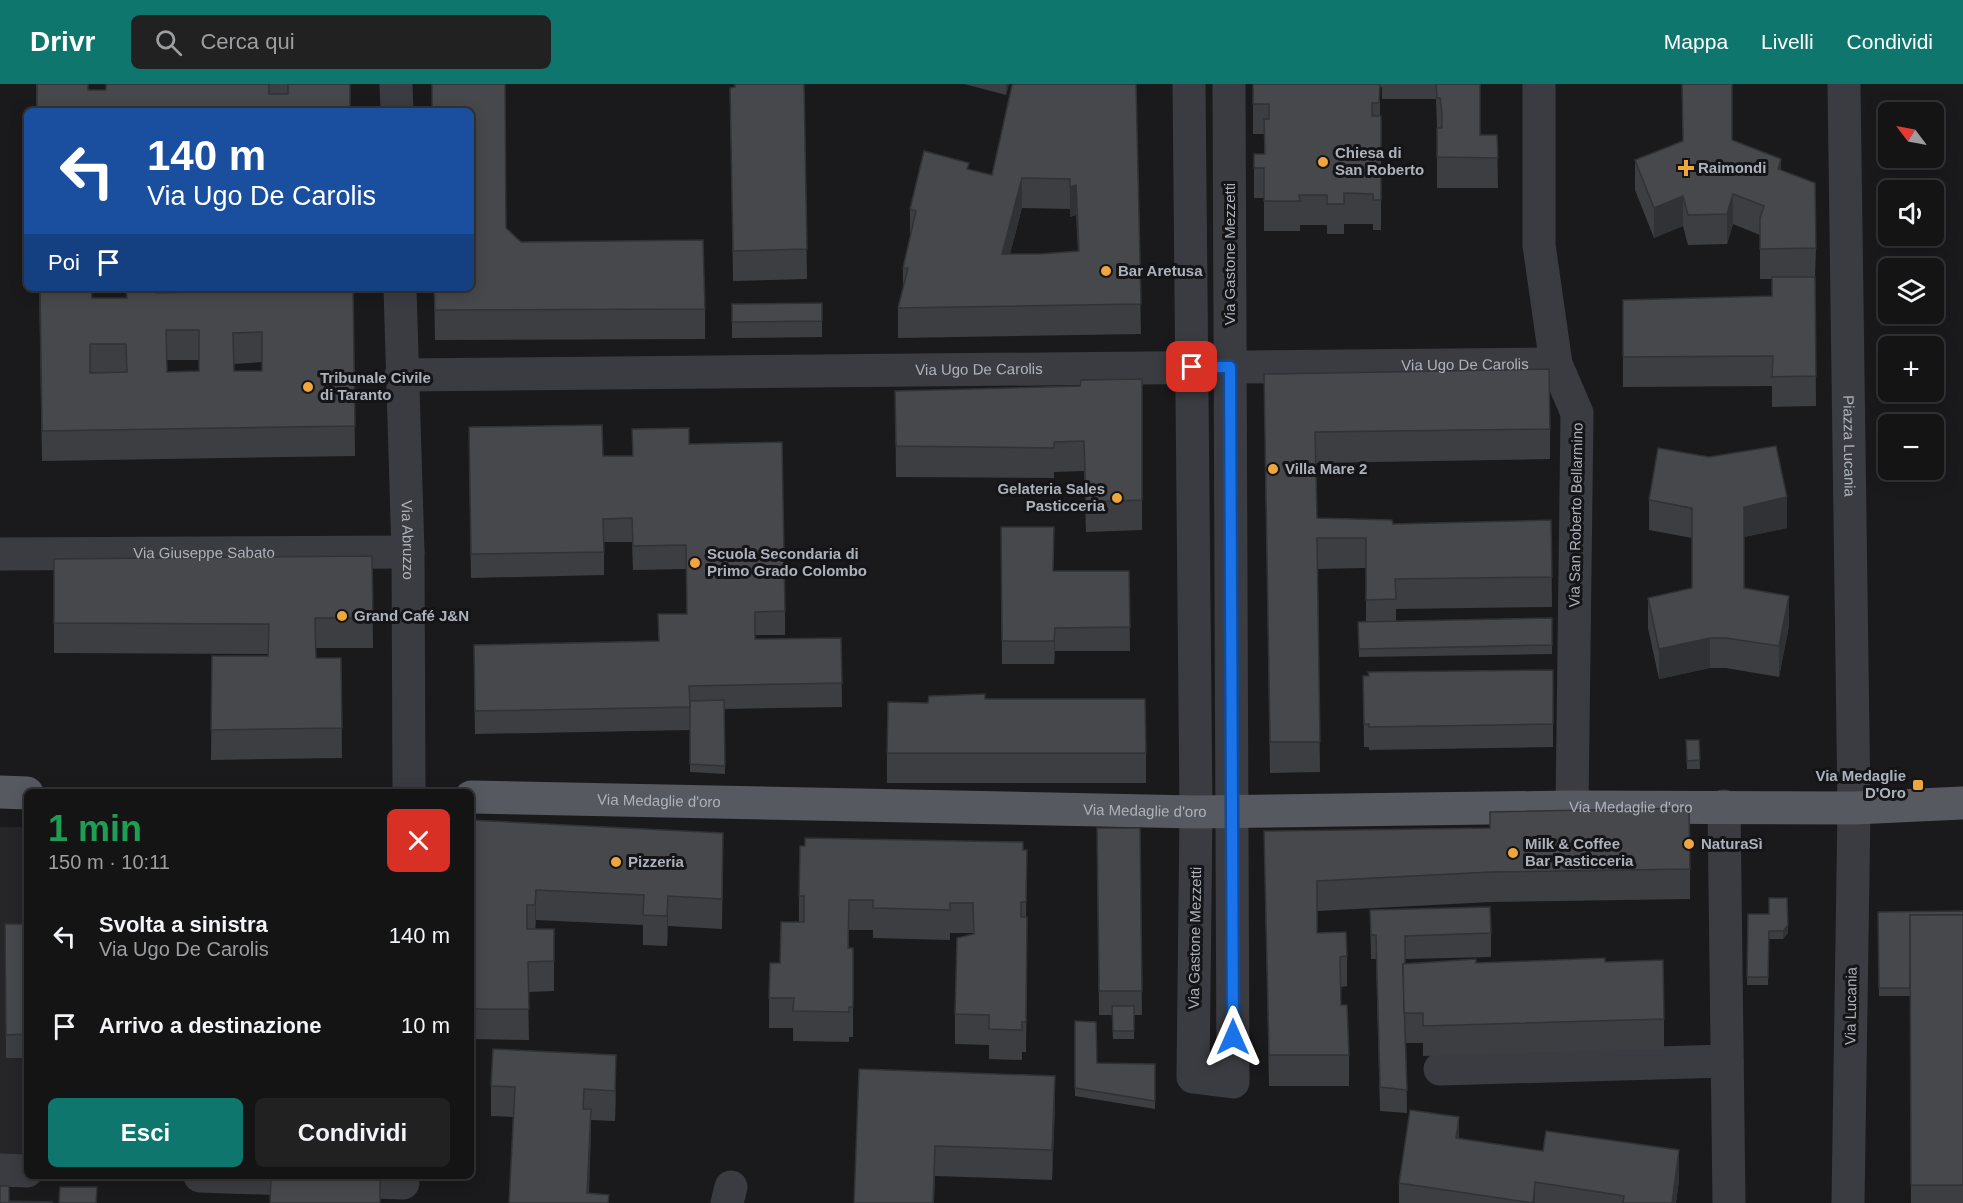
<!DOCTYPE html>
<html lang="it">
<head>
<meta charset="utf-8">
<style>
	body { margin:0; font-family:Helvetica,sans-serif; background:#212122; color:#f1f3f6; height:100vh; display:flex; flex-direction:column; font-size:22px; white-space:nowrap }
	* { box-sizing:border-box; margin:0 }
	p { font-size:20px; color:#9d9ea0 }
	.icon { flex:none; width:33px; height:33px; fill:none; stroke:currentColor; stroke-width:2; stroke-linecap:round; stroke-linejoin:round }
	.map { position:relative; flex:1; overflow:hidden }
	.side { position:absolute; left:24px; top:705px; width:450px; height:390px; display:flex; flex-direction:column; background:#141415; border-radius:9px; box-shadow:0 3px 15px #0003,0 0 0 2px #333334 }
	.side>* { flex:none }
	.banner { position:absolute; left:24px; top:24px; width:450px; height:183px; border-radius:9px; box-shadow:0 3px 15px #0003,0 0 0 2px #333334; background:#1a4fa0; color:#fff; overflow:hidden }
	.needle { width:39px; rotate:302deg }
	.fabs { position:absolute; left:1878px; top:18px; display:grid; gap:12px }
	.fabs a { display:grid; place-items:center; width:66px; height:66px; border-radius:9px; background:#141415; box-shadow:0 3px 15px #0003,0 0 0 2px #333334; font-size:30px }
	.pin { position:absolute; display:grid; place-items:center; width:51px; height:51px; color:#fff; margin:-26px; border-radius:12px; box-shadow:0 3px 9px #0006 }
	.me { position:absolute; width:66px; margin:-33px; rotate:0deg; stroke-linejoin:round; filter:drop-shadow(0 0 4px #0008) }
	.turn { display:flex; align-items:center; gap:21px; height:126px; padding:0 24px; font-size:27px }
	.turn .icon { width:78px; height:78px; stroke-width:2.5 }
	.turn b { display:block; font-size:42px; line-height:51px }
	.then { display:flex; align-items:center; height:57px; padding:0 24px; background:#0003; gap:12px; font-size:22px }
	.round { display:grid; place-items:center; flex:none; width:63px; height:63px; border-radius:9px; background:#212122 }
	.head { display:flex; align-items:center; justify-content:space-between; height:102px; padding:0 24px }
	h1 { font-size:36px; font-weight:800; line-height:45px; color:#1e9e55 }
	.button { display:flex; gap:12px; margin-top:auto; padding:12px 24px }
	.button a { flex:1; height:69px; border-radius:9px; background:#0f766e; color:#fff; font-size:24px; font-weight:800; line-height:69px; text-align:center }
	.button a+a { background:#212122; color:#f1f3f6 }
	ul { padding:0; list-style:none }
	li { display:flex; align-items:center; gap:18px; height:90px; padding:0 24px }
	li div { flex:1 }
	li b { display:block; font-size:22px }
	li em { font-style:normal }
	header { display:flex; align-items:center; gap:36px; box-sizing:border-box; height:84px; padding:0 30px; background:#0f766e; color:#fff }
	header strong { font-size:28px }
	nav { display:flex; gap:33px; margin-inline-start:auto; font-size:21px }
	.search { width:420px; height:54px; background:#212122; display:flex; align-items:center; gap:15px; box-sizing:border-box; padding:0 21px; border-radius:9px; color:#9d9ea0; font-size:22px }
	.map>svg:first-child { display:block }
	.built { fill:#262629 }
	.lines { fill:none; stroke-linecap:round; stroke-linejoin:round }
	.minor { stroke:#3b3c41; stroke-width:33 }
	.major { stroke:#575960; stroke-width:33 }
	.wall { fill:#3c3e41; fill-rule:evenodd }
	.shaded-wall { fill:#313235 }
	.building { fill:#46484c; stroke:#313235; stroke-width:1.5; fill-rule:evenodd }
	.route-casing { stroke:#114b97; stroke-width:15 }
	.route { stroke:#1a73e8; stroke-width:10 }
	.poi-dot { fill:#efa63f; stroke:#151517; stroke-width:2 }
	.labels { text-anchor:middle; stroke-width:6; stroke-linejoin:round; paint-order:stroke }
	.poi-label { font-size:15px; font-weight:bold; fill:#acb2bb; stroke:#151517; text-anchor:start }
	.street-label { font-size:15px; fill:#acb2bb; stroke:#151517 }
</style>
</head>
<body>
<header>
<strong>Drivr</strong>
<div class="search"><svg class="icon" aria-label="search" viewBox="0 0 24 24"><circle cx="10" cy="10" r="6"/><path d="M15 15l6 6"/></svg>Cerca qui</div>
<nav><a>Mappa</a><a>Livelli</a><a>Condividi</a></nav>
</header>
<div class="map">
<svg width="1963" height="1119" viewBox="0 0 1963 1119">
	<rect width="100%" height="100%" fill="#1a1a1c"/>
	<!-- built -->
	<polygon class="built" points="0,743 27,743 27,1075 0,1074"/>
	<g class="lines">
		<!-- minor -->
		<g class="minor">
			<polyline points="396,0 397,27"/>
			<polyline points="1189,0 1196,728 1193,993 1233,998 1229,0"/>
			<polyline points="1539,0 1539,161 1556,280 1577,329 1572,723"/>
			<path id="s1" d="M1844,0L1854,724L1848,1119"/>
			<path id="s2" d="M400,204L408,468L409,708"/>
			<path id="s3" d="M401,291L1556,280"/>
			<path id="s4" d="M0,470L408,468"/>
			<polyline points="1724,722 1729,1119"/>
			<polyline points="1440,985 1727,977"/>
			<polyline points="0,1086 27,1087"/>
			<polyline points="200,1092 403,1099"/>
			<polyline points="727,1119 731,1103"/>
		</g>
		<!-- major -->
		<g class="major">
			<polyline points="0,708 27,709"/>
			<path id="s5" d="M471,713L1196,728L1572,723L1854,724L1963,719"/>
		</g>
	</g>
	<!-- wall -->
	<g class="wall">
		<polygon points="36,0 88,0 88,6 106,6 106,0 350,0 350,27 36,27"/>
		<polygon points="734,0 804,0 807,195 733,197 730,4 734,3"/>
		<polygon points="964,0 1009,0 1006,11"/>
		<path d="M1136,0L1141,250L898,254V224L903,207V184L910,153V125L969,85L992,91ZM1022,124L1070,125V133L1076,131L1078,167L1040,170H1010Z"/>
		<polygon points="1253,0 1480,0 1480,51 1497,51 1498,104 1437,104 1437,44 1440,44 1437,44 1436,15 1382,15 1382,3 1380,3 1380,32 1381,32 1381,146 1373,146 1373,140 1344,140 1344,150 1327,150 1327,141 1300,141 1300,147 1264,147 1264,114 1254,114 1254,84 1264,70 1264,50 1253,50"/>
		<polygon points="1732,56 1781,86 1816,164 1815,194 1816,322 1772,323 1772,302 1623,303 1623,216 1772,212 1772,195 1760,195 1760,151 1733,140 1727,160 1688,161 1683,142 1654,154 1635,106 1635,76 1683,57"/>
		<polygon points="506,144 521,158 705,225 705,255 435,256 434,204"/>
		<path d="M39,204H91L92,214H126L156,209L198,208V204H353L355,372L42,377ZM167,276H199V287L167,288ZM262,278V287H234V280Z"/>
		<polygon points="822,219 822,253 732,254 732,220"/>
		<polygon points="1264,290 1550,345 1550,375 1316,379 1317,434 1393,440 1551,436 1552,523 1396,525 1396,537 1552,534 1552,570 1359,573 1358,538 1366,538 1366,484 1317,485 1320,688 1270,689"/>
		<polygon points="1142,295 1142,446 1086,448 1084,387 1054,388 1054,394 896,393 895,307 1080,302"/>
		<polygon points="632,345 689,360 785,527 785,551 755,551 755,555 841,554 842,623 725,625 725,690 690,688 690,642 690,646 475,650 474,584 659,557 658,530 687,530 686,485 633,486 632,458 604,458 604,491 471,494 469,367 603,372 632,372"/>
		<polygon points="1649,416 1787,444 1744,453 1744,504 1789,542 1779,593 1726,584 1710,584 1659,595 1648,544 1648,514 1692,504 1692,454 1649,446"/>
		<polygon points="1001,443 1053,487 1129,487 1130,567 1055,567 1054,580 1002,580"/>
		<polygon points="372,472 373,564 316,564 316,574 341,574 342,674 211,676 212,572 268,572 268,570 54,569 54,475"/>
		<polygon points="1553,586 1553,663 1369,666 1369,663 1364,663 1363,592"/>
		<polygon points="985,615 1146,669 1146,699 887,699 887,669 928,619"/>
		<polygon points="1686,656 1699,656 1700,685 1687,685"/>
		<polygon points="471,736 723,779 722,845 668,842 667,862 643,861 643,841 536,836 535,845 554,845 554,907 528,908 529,956 471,955"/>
		<polygon points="1097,744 1140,744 1142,931 1134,931 1134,955 1113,955 1112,931 1099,931"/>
		<polygon points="1264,747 1690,785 1690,815 1491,818 1317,827 1317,849 1347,872 1347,902 1341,903 1341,921 1349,971 1349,1002 1269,1002"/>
		<polygon points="1023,766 1027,766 1026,833 1027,863 1026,968 1022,968 1022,976 989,975 989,961 955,960 955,930 973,849 950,849 950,856 873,854 873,846 849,846 849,864 853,864 853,953 849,953 849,958 793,957 793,944 769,944 769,914 780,879 799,838 799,812"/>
		<polygon points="1370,826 1491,849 1491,873 1405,875 1405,879 1605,878 1664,935 1664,965 1423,972 1423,959 1406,959 1407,1029 1380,1027 1376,875 1371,875"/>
		<polygon points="1963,827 1963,1119 1911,1119 1910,912 1879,912 1878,828"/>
		<polygon points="1748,830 1788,849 1783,855 1769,855 1768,901 1747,901"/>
		<polygon points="5,840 27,840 27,974 6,974"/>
		<polygon points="1075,937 1097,979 1155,980 1155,1025 1075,1012"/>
		<polygon points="859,985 1055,1022 1052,1096 935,1092 934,1119 854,1119"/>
		<polygon points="616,1001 615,1037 591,1036 589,1109 609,1119 509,1119 513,1033 491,1032 491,1002"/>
		<polygon points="1459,1054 1679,1096 1676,1119 1399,1119 1399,1099"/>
	</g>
	<!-- shaded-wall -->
	<g class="shaded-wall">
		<polygon points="1006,0 1009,0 1006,11"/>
		<polygon points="1781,75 1781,105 1778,85"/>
		<polygon points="1022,94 1022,124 1002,200 1002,170"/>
		<polygon points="1076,101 1076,131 1070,133 1070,103"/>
		<polygon points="1733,110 1733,140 1727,160 1727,130"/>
		<polygon points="1683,112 1683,142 1654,154 1654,124"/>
		<polygon points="1787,413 1787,444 1744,453 1744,423"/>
		<polygon points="1789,512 1789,542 1779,593 1779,562"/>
		<polygon points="1055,544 1055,567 1054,580 1054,557"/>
		<polygon points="1710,554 1710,584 1659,595 1659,565"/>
		<polygon points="536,806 536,836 535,851 535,821"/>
		<polygon points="668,812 668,842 667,862 667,832"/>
		<polygon points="1788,841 1788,849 1783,855 1783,847"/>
		<polygon points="616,971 616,1001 615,1037 615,1007"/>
		<polygon points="1055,992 1055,1022 1052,1096 1052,1066"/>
		<polygon points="591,1025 591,1055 588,1119 587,1119"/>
		<polygon points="1459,1033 1459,1063 1456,1054"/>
		<polygon points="935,1062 934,1119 933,1119"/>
		<polygon points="1679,1066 1679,1096 1676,1119 1672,1119"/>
		<polygon points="1535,1098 1535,1119 1533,1119"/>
	</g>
	<!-- building -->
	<g class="building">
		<polygon points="37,0 88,0 88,6 106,6 106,0 269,0 269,10 288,10 288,0 350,0 350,27 37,27"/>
		<polygon points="432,0 505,0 506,144 521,158 703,156 705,225 435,226 434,204 471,204 471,27 432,27"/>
		<polygon points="735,0 804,0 807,165 733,167 730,4 735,3"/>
		<path d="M1013,0H1136L1141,220L898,224L908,184H903L916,127L910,125L924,67L969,79L967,85L992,91L1012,1ZM1022,94L1070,95V103L1076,101L1079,167L1040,170H1002Z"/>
		<polygon points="1253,0 1380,0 1379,19 1372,19 1372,32 1381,32 1381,70 1373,70 1373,83 1381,83 1381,116 1373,116 1373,110 1344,109 1344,120 1327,120 1327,111 1299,111 1300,117 1264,117 1264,84 1254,84 1254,70 1265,70 1264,35 1269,35 1269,20 1253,20"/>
		<polygon points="1436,0 1480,0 1480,51 1497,51 1498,74 1437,73 1437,44 1442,44 1442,29 1440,14 1437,14"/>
		<polygon points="1682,0 1732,0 1732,56 1781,75 1778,85 1815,99 1816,164 1760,165 1760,134 1764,122 1733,110 1727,130 1688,131 1683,112 1654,124 1635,76 1683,57"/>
		<polygon points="1772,193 1815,193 1816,292 1772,293 1773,272 1623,273 1623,216 1772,212"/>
		<path d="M40,204H91L92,214H127L126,204H155L156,209L198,208V204H353L355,342L42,347ZM166,246H199V287L167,288ZM262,248V287H234L233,249ZM90,260H126L127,288L90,289Z"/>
		<polygon points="822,219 822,237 732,238 732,220"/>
		<polygon points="1549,285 1550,345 1315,348 1317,434 1392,436 1393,440 1551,436 1552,493 1395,495 1396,515 1366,516 1366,454 1317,454 1320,658 1270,658 1264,290"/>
		<polygon points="1142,295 1142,416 1086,418 1084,357 1054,358 1054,364 896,362 895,307 1080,302 1081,296"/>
		<polygon points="602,341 603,372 633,372 632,345 689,344 689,360 782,358 785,527 755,528 755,555 841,554 842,599 689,602 690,623 475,627 474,561 659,557 658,530 687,530 686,461 633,462 632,434 603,435 604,468 471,470 469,343"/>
		<polygon points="1776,362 1787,413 1744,423 1744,504 1789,512 1779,562 1726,554 1710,554 1659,565 1648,514 1692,504 1692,424 1649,416 1658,364 1709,373"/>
		<polygon points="1001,443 1054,443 1053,487 1129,487 1130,543 1055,544 1054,557 1002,557"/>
		<polygon points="372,472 373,534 315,534 316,574 341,574 342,644 211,646 212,572 268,572 269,540 54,539 54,475"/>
		<polygon points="1552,534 1552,561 1359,565 1358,538"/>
		<polygon points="1553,586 1553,640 1369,643 1369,640 1364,640 1363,592 1369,592 1368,588"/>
		<polygon points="985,610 985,615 1145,615 1146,669 887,669 888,618 928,619 929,612"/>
		<polygon points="724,616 725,682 690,680 690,617"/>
		<polygon points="1686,656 1699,656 1700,676 1687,677"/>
		<polygon points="1689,724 1690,785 1491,788 1317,797 1317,849 1346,848 1347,872 1340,873 1341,921 1347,921 1349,971 1269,971 1264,747 1490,744 1490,728"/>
		<polygon points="471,736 723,749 722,815 668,812 667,832 643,831 644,811 536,806 535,821 527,821 527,845 554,845 554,877 528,878 529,925 471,925"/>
		<polygon points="1097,744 1140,744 1142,907 1099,907"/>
		<polygon points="805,754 1023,758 1023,766 1027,766 1026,818 1021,818 1021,833 1027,833 1026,938 1022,938 1022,946 989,945 989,931 955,930 957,854 974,850 973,819 950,819 950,826 873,824 873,816 849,816 848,864 853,864 853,923 849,923 849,928 793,927 794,914 769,914 770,879 780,879 781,838 804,838 804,812 799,812 800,762 805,762"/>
		<polygon points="1769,814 1787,814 1788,841 1783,847 1769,847 1768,893 1747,893 1748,830 1769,830"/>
		<polygon points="1490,823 1491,849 1405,852 1405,879 1403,880 1403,886 1407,1006 1380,1003 1376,851 1371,851 1370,826"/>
		<polygon points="1963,827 1963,831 1910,831 1910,904 1879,904 1878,828"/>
		<polygon points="1910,831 1963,831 1963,1101 1911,1101"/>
		<polygon points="5,840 27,840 27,950 6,951"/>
		<polygon points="1605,874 1605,878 1663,876 1664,935 1423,942 1423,929 1404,929 1403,880 1476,875 1476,879"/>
		<polygon points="1112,922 1134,922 1134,947 1113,947"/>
		<polygon points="1075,937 1096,938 1097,979 1155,980 1155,1017 1075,1004"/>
		<polygon points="493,965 616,971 615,1007 584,1005 583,1025 591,1025 587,1109 609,1111 608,1119 509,1119 515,1003 491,1002"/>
		<polygon points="859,985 1055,992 1052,1066 935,1062 933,1119 854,1119"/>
		<polygon points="1410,1026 1459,1033 1456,1054 1543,1067 1546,1047 1679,1066 1672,1119 1623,1119 1624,1112 1535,1098 1533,1119 1399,1099"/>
		<polygon points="271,1092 380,1092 380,1119 270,1119"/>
		<polygon points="0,1102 9,1102 9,1117 52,1118 52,1119 0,1119"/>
		<polygon points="60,1103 97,1103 96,1119 59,1119"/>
	</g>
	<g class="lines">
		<defs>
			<polyline id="route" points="1192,283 1230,283 1233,953"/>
		</defs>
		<!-- route casing -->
		<use href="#route" class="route-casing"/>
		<!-- route -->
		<use href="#route" class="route"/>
	</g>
	<!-- markers -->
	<g class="poi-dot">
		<circle cx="1323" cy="78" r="6"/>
		<path d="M1683 75h6v6h6v6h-6v6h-6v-6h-6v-6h6z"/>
		<circle cx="1106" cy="187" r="6"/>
		<circle cx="308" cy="303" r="6"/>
		<circle cx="1273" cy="385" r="6"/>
		<circle cx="1117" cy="414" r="6"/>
		<circle cx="695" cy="479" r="6"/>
		<circle cx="342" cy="532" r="6"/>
		<rect x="1912" y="695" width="12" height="12" rx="3"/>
		<circle cx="1689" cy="760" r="6"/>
		<circle cx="1513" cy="769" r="6"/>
		<circle cx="616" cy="778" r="6"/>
	</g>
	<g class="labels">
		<!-- poi labels -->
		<g class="poi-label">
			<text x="1335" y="74">Chiesa di<tspan x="1335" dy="17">San Roberto</tspan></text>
			<text x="1698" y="89">Raimondi</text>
			<text x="1118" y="192">Bar Aretusa</text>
			<text x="320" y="299">Tribunale Civile<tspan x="320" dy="17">di Taranto</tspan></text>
			<text x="1285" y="390">Villa Mare 2</text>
			<text x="1105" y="410" text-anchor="end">Gelateria Sales<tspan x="1105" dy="17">Pasticceria</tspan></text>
			<text x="707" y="475">Scuola Secondaria di<tspan x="707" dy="17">Primo Grado Colombo</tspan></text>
			<text x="354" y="537">Grand Café J&amp;N</text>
			<text x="1906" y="697" text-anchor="end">Via Medaglie<tspan x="1906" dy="17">D'Oro</tspan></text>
			<text x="1525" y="765">Milk &amp; Coffee<tspan x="1525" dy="17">Bar Pasticceria</tspan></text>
			<text x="1701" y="765">NaturaSì</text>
			<text x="628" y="783">Pizzeria</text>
		</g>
		<!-- street labels -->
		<g class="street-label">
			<text transform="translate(1230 170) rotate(-90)" y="5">Via Gastone Mezzetti</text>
			<text dy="5" stroke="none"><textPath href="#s3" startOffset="1064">Via Ugo De Carolis</textPath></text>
			<text dy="5" stroke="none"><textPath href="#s3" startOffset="578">Via Ugo De Carolis</textPath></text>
			<text dy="5" stroke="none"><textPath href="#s1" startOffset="362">Piazza Lucania</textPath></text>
			<text transform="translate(1576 431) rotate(-89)" y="5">Via San Roberto Bellarmino</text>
			<text dy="5" stroke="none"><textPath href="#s2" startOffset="252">Via Abruzzo</textPath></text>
			<text dy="5" stroke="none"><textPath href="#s4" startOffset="204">Via Giuseppe Sabato</textPath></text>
			<text dy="5" stroke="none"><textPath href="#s5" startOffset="188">Via Medaglie d'oro</textPath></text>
			<text dy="5" stroke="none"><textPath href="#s5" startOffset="1160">Via Medaglie d'oro</textPath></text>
			<text dy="5" stroke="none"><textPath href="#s5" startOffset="674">Via Medaglie d'oro</textPath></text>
			<text transform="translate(1195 854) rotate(-89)" y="5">Via Gastone Mezzetti</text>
			<text transform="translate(1851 922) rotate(-89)" y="5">Via Lucania</text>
		</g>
	</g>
</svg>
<div class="fabs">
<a><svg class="needle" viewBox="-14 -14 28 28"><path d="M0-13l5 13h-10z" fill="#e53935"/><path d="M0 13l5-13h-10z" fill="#9d9ea0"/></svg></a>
<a><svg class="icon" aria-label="sound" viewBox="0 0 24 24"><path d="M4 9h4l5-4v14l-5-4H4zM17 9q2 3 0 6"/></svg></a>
<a><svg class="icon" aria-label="layers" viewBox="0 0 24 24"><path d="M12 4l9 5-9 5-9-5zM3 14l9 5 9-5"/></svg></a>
<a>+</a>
<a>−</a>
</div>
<div class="pin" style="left:1192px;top:283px;background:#d93025"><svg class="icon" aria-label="arrive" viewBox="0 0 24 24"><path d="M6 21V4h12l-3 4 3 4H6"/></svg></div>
<svg class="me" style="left:1233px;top:953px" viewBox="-20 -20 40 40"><path d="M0-17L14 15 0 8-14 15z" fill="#1a73e8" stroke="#fff" stroke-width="4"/></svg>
<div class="banner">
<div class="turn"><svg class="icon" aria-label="left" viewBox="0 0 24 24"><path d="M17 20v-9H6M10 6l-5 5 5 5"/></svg><div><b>140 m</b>Via Ugo De Carolis</div></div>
<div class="then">Poi<svg class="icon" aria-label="arrive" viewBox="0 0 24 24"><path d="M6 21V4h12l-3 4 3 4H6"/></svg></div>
</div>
<section class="side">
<div class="head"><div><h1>1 min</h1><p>150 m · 10:11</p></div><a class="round" style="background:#d93025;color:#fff"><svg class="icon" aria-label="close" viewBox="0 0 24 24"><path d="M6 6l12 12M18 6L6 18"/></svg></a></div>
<ul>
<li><svg class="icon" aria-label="left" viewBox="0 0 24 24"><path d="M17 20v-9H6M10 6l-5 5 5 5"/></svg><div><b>Svolta a sinistra</b><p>Via Ugo De Carolis</p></div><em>140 m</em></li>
<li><svg class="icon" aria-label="arrive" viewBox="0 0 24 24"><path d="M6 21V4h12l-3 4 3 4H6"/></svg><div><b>Arrivo a destinazione</b></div><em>10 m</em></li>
</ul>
<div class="button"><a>Esci</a><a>Condividi</a></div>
</section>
</div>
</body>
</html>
